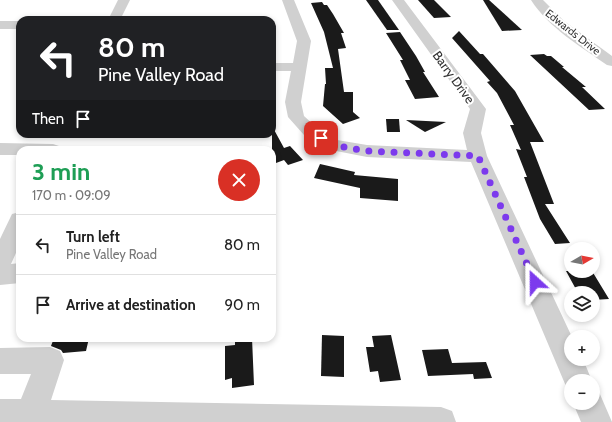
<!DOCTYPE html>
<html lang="en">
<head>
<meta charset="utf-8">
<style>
	body { margin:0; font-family:Cabin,sans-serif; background:#f6f6f6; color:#222; height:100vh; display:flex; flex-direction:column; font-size:15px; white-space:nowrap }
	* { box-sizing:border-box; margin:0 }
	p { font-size:13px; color:#767676 }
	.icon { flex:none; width:22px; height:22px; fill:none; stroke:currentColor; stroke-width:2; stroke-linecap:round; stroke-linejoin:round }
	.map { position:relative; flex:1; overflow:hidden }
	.details { position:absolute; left:16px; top:146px; width:260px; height:196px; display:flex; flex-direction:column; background:#fff; border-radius:12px; box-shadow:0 2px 6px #0003 }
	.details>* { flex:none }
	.hud { position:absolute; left:16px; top:16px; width:260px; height:122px; border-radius:12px; box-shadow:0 2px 6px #0003; background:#202124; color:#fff; overflow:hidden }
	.needle { width:26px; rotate:80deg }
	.tools { position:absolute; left:564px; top:242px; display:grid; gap:8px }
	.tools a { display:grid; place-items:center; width:36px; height:36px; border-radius:50%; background:#fff; box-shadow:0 2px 6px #0003; font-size:20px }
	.pin { position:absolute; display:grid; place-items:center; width:34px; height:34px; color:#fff; margin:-17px; border-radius:8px; box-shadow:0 2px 6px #0006 }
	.me { position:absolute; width:44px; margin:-22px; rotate:336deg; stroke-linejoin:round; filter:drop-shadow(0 0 3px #0008) }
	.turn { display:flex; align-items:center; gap:14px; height:84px; padding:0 16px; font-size:18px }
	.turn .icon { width:52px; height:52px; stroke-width:2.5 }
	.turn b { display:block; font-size:28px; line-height:34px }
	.then { display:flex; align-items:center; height:38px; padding:0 16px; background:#0003; gap:8px; font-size:15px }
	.round { display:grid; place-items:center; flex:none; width:42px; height:42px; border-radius:21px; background:#f6f6f6 }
	.head { display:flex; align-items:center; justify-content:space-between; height:68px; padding:0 16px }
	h1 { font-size:24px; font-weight:800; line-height:30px; color:#1e9e55 }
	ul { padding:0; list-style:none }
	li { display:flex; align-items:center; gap:12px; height:60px; padding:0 16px; border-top:1px solid #e0e0e0 }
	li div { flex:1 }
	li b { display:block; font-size:15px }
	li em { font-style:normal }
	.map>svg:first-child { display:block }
	.building { fill:#1a1a1a }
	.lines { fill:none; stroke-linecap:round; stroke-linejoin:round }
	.minor { fill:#d0d0d0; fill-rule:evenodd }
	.route { stroke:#7c3aed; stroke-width:7; stroke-dasharray:0 12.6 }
	.labels { text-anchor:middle; stroke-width:4; stroke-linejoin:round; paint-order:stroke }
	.far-street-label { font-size:11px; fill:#333; stroke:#fff }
	.street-label { font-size:13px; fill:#333; stroke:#fff }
</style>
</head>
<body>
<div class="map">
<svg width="612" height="422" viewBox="0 0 612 422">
	<rect width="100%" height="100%" fill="#fff"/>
	<!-- building -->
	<g class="building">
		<polygon points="366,0 378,0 399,30 387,30"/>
		<polygon points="418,0 434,0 451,17 434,18"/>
		<polygon points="483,0 489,0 522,30 502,31"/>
		<polygon points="322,2 324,5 327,5 333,14 344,33 341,33 346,48 338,49 344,92 353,92 353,112 360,118 343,124 323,106 325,84 326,84 325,68 333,68 324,32 311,3"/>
		<polygon points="459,31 480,54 483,54 515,91 544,142 530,142 554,204 545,204 570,243 555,244 540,219 524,177 527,177 516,149 521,150 510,125 514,125 497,93 487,82 490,81 452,38"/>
		<polygon points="400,32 416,56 425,72 423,72 439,97 415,99 405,80 410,80 400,60 403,60 386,33"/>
		<polygon points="544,54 547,56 551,56 564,67 562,67 586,87 582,87 605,109 589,110 530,55"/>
		<polygon points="386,119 399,119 400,132 387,132"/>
		<polygon points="406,120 446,122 425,132"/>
		<polygon points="272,126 284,148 290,146 303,160 288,165 284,160 276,163 272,158"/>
		<polygon points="320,164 355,172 354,175 398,179 398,201 360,198 360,188 314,178"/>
		<polygon points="566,271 592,271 609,299 593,300 593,293 578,293"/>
		<polygon points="322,335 344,336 344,377 321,376"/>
		<polygon points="391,335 401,380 380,382 378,371 370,372 366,347 374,347 372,336"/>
		<polygon points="54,338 89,338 86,351 63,353 61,350 51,346"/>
		<polygon points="235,338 252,338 254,385 232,388 232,378 225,380 225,346 235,345"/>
		<polygon points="448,349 452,363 486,362 492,378 474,379 473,374 428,376 422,350"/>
	</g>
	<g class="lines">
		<!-- minor -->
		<g class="minor">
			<polygon points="118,0 130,0 120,20 108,20"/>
			<polygon points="282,0 294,0 311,41 301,102 304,116 316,127 337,140 367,145 467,150 463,133 470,109 392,0 404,0 486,109 481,133 487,156 572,337 571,337 571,359 583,359 592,381 571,381 571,392 568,391 471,162 367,157 326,149 304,135 288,117 285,102 291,71 272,71 272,63 293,63 297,41"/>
			<path d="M531,0H543L564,21L612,56V66L607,65C580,46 549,28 531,0Z"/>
			<rect x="0" y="21" width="20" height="8"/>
			<polygon points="0,143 53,144 59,146 62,150 20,150 20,155 0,155"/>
			<polygon points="20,212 20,244 11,264 20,263 20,283 0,285 0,239 12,214"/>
			<polygon points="50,347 60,351 64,360 51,400 441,407 452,411 456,422 0,422 0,399 21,399 31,374 0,374 0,348"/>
			<polygon points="593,390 599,392 612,422 581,422 573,403 593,403"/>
		</g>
	</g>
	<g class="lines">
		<!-- route -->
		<polyline class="route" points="321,138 332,145 367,151 478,156 535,282"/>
	</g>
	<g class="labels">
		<!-- far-street labels -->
		<g class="far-street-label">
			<text transform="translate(573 32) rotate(38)" y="4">Edwards Drive</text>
		</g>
		<!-- street labels -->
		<g class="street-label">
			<text transform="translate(454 77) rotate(54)" y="5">Barry Drive</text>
		</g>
	</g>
</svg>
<div class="tools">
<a><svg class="needle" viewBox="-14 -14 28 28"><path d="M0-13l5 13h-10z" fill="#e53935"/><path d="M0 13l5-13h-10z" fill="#767676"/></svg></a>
<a><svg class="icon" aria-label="layers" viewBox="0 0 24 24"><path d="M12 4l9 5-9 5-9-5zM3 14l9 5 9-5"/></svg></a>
<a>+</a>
<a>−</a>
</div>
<div class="pin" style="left:321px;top:138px;background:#d93025"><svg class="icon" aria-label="arrive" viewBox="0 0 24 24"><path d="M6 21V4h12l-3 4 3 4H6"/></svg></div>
<svg class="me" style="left:535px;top:282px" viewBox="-20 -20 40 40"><path d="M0-17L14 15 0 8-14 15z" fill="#7c3aed" stroke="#fff" stroke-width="4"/></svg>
<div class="hud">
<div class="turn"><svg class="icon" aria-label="left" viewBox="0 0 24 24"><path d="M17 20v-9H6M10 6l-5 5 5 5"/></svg><div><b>80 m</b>Pine Valley Road</div></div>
<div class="then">Then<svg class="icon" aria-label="arrive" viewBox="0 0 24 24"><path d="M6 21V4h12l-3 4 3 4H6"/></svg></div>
</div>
<section class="details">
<div class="head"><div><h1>3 min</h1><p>170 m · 09:09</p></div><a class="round" style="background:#d93025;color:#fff"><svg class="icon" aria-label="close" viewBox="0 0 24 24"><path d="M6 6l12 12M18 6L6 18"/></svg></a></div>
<ul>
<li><svg class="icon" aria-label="left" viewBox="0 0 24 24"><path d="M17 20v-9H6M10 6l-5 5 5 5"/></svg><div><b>Turn left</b><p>Pine Valley Road</p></div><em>80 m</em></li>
<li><svg class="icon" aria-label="arrive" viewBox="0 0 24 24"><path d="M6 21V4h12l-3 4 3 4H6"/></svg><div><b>Arrive at destination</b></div><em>90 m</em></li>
</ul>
</section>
</div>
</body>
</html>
